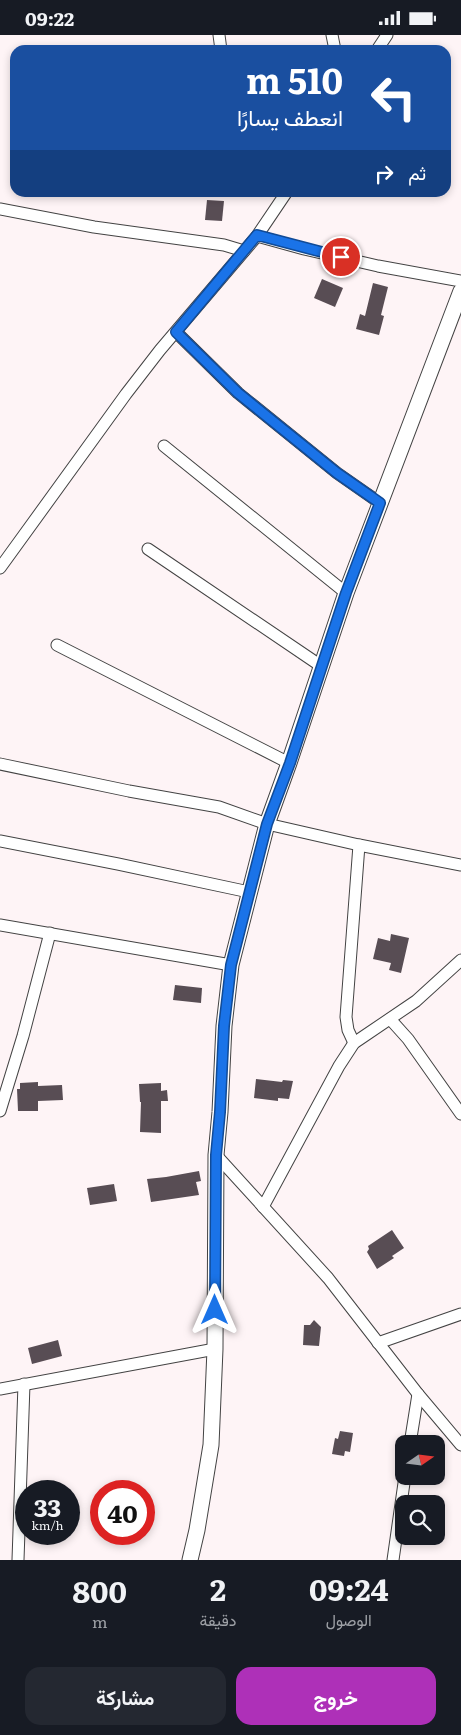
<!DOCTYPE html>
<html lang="ar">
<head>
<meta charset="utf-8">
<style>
	body { margin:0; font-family:Literata,Vazirmatn,serif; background:#242831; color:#f1f3f6; direction:rtl; height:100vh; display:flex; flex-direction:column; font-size:19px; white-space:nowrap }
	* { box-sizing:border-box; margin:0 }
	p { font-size:16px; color:#9ea1a6 }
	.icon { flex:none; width:28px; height:28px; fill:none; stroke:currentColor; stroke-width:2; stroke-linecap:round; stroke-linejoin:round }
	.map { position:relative; height:1525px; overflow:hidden; direction:ltr }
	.details { display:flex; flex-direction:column; background:#171b24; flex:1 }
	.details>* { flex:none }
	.guide { position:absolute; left:10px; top:10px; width:441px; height:152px; border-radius:15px; box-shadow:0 2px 8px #0003; direction:rtl; background:#1a4fa0; color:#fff; overflow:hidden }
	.needle { width:32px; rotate:76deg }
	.buttons { position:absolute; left:395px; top:1400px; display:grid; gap:10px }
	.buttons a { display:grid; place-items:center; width:50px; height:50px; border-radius:10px; background:#171b24; box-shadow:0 2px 8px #0003; font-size:25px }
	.speed { position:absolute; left:15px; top:1445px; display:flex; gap:10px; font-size:25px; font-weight:700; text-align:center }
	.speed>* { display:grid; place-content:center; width:65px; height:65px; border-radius:50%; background:#171b24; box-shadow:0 2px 8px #0003; line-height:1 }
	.speed small { font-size:12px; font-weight:400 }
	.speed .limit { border:8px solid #d22; background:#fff; color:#111 }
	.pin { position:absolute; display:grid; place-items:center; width:42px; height:42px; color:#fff; margin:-21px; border:2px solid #fff; border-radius:50%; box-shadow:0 1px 5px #0007 }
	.me { position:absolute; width:55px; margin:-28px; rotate:0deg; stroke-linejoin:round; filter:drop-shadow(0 0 4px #0008) }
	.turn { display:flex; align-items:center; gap:18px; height:105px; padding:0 25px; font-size:22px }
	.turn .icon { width:65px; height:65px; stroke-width:2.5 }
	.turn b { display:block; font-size:35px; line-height:42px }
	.then { display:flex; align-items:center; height:48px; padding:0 25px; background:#0003; gap:10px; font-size:19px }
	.eta { display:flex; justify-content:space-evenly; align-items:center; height:85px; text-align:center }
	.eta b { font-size:30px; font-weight:700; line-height:35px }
	.action { display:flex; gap:10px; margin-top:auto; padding:10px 25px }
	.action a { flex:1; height:58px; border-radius:15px; background:#ae30b8; color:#fff; font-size:20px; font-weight:700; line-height:58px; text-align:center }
	.action a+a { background:#242831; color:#f1f3f6 }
	.status { display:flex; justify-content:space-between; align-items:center; height:35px; padding:0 25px; background:#171b24; direction:ltr }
	.status svg { height:14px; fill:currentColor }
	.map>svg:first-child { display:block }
	.building { fill:#584d54 }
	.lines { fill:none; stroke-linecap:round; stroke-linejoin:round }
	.minor-casing { stroke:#434343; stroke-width:13 }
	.tertiary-casing { stroke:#434343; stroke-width:17 }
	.minor { stroke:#fff; stroke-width:11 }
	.tertiary { stroke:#fff; stroke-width:15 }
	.route-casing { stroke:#114b97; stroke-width:12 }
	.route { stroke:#1a73e8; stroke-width:9 }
</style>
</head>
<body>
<div class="status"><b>09:22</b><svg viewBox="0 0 49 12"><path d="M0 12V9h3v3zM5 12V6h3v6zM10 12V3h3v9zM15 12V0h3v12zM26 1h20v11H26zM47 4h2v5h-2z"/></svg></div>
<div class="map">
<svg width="461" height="1525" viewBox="0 0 461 1525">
	<rect width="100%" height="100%" fill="#fef4f6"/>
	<!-- building -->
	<g class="building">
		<polygon points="207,165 224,166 222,186 205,185"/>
		<polygon points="322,244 343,253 335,272 314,263"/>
		<polygon points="373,248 388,252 381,280 384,281 379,300 356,294 360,279 365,281"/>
		<polygon points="391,899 409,903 401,938 389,935 391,928 373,924 378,903 390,906"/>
		<polygon points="175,950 202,953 201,968 173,965"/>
		<polygon points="256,1044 282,1047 283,1045 293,1046 289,1064 278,1063 278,1066 254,1063"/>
		<polygon points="38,1047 38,1051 62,1050 63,1065 38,1066 38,1076 18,1076 17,1054 20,1054 20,1048"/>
		<polygon points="161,1048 161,1056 167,1055 168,1066 161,1066 161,1098 140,1097 141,1067 140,1067 139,1049"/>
		<polygon points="199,1136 201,1146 196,1147 199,1160 151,1167 147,1144 166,1142"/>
		<polygon points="114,1149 117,1166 90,1170 87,1153"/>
		<polygon points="392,1195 404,1213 392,1221 394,1223 377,1234 367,1217 369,1214 368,1211"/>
		<polygon points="314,1285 321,1292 319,1311 303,1310 304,1290 310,1290"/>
		<polygon points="58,1305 62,1321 32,1329 28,1313"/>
		<polygon points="340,1396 353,1398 350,1417 345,1416 344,1421 332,1419 335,1403 338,1404"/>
	</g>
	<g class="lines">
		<defs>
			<g id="minor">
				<polyline points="219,0 221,15"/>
				<polyline points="332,0 335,15"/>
				<polyline points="377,15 387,0"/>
				<polyline points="0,174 94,192 224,210 244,216"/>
				<polyline points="257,201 304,214 378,231 461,246"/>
				<polyline points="176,297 238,358 337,438 380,468"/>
				<polyline points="164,411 346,558"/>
				<polyline points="148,514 321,631"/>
				<polyline points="0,533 126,359 160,315 257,201 286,158"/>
				<polyline points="57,610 289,728"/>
				<polyline points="0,729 129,756 219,772 267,789 359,810 461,830"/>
				<polyline points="0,806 118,829 249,857"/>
				<polyline points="0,890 231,930"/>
				<polyline points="390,984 408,1004 461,1079"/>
				<polyline points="354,1008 348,995 346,982 359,810"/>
				<polyline points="0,1076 23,1001 50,898"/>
				<polyline points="216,1120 328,1243 418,1359 461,1410"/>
				<polyline points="263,1172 339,1031 354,1008 416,966 461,925"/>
				<polyline points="378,1308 461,1279"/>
				<polyline points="0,1354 215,1314"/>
				<polyline points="410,1409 418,1359"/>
				<polyline points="18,1525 24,1349"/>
				<polyline points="393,1525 405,1441"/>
			</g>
			<polyline id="tertiary" points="190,1525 197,1495 211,1410 215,1314 216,1120 220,1077 224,991 231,930 267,789 289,728 346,558 461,256"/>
		</defs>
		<!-- minor casing -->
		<use href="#minor" class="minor-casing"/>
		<!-- tertiary casing -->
		<use href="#tertiary" class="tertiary-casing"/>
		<!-- minor -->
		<use href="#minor" class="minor"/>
		<!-- tertiary -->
		<use href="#tertiary" class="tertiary"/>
	</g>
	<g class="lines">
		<defs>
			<polyline id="route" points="215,1275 216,1120 220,1077 224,991 231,930 267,789 290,728 346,558 380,468 337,438 238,358 176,297 257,200 341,222"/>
		</defs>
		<!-- route casing -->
		<use href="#route" class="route-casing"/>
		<!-- route -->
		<use href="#route" class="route"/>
	</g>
</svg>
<div class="buttons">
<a><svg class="needle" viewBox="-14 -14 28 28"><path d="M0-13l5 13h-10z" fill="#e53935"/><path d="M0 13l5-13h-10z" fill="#9ea1a6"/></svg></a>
<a><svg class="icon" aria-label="search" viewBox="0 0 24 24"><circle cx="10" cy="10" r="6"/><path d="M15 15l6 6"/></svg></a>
</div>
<div class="speed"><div>33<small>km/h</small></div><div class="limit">40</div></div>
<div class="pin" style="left:341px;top:222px;background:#d93025"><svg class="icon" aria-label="arrive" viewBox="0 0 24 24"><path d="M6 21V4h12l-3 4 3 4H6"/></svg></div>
<svg class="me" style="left:215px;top:1275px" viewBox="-20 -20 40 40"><path d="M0-17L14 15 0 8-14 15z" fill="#1a73e8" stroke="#fff" stroke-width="4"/></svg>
<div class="guide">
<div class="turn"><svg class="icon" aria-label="left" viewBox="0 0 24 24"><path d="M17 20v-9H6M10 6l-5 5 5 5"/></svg><div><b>510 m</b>انعطف يسارًا</div></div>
<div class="then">ثم<svg class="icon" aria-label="right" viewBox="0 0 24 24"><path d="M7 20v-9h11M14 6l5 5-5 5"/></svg></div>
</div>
</div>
<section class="details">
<div class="eta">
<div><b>09:24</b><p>الوصول</p></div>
<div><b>2</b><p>دقيقة</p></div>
<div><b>800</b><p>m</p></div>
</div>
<div class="action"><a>خروج</a><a>مشاركة</a></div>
</section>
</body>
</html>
